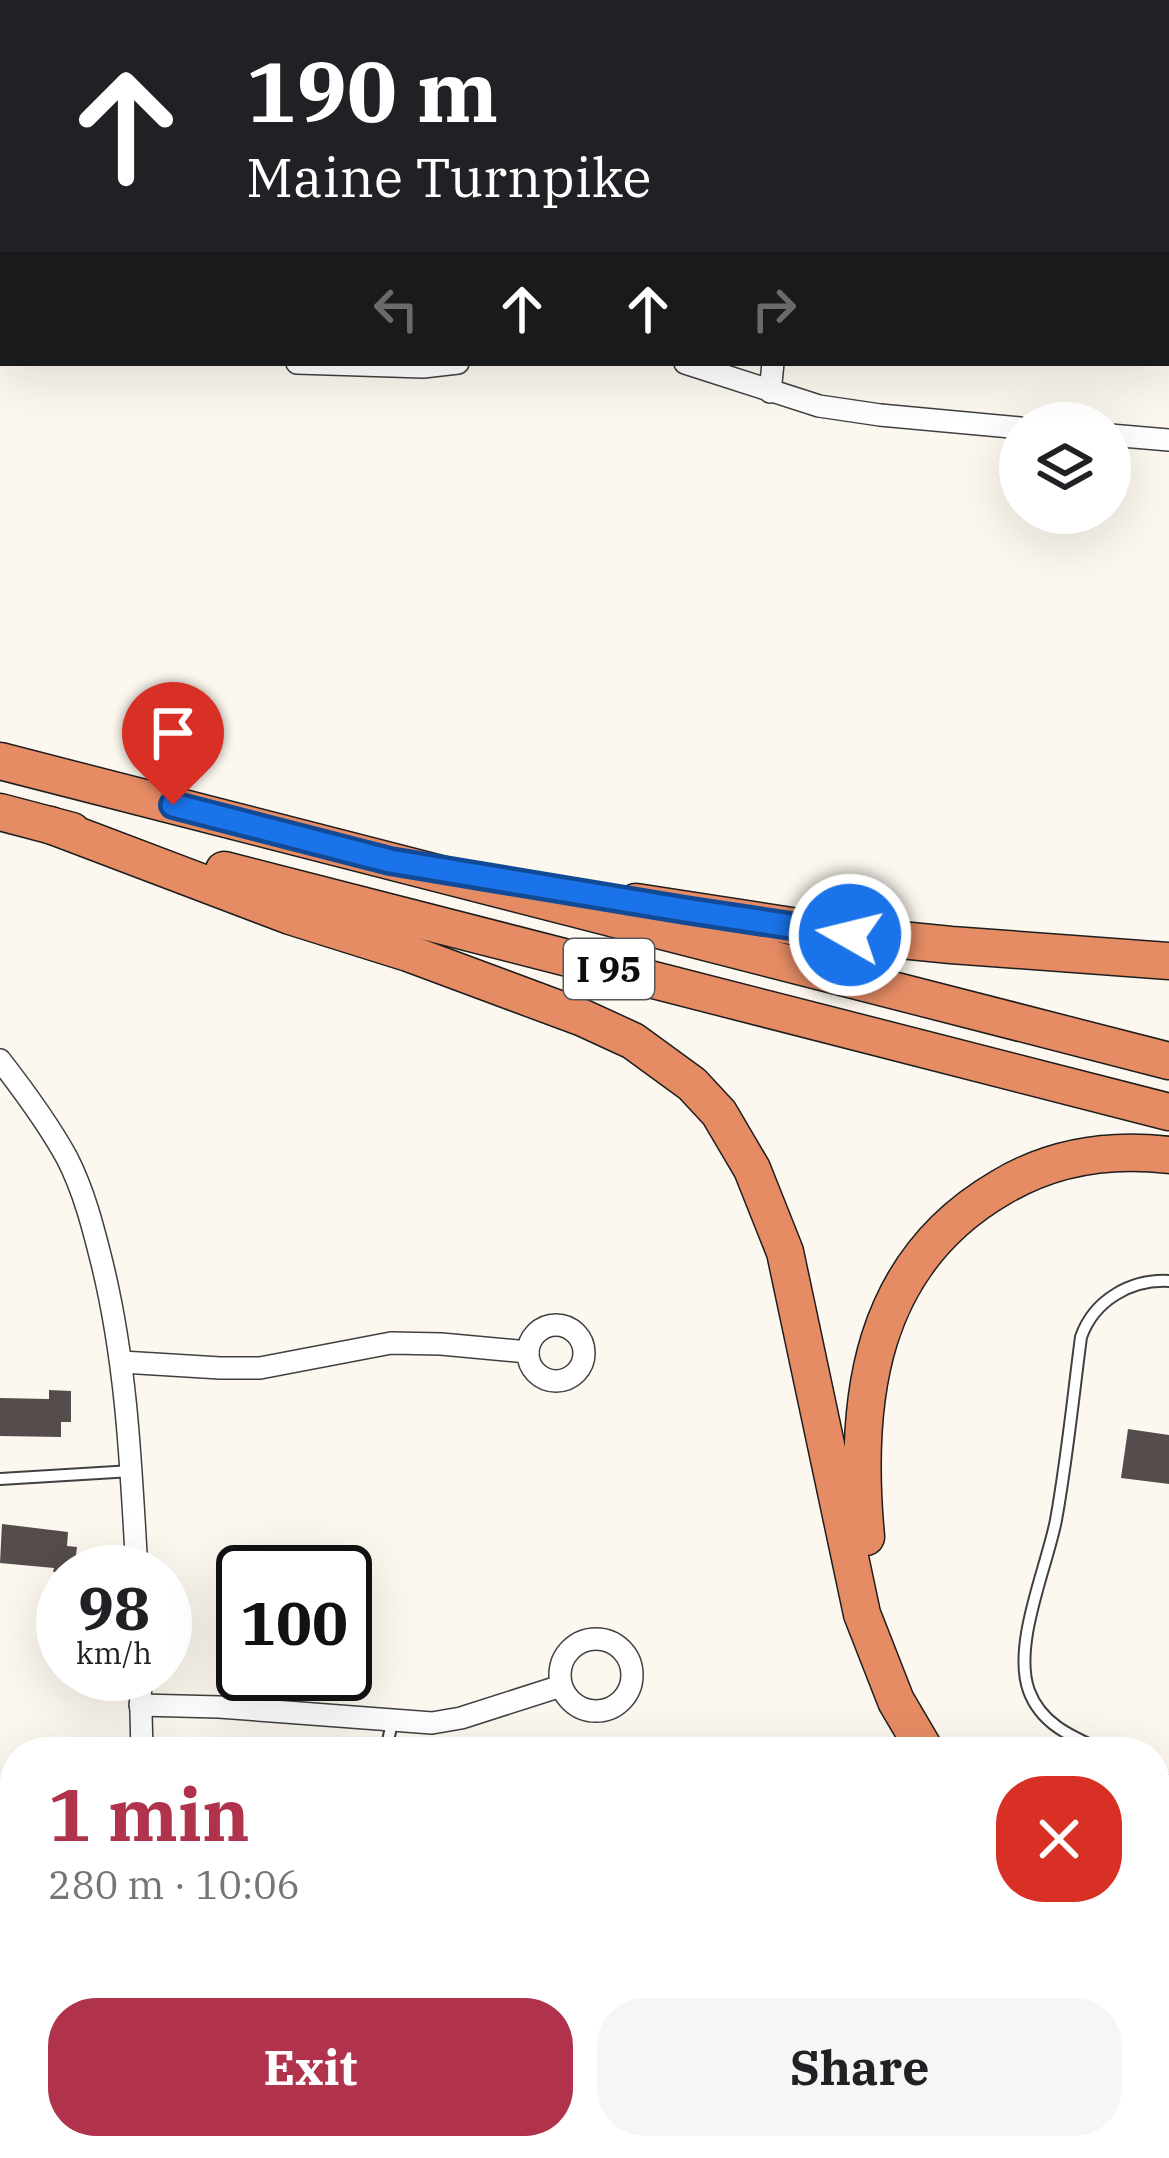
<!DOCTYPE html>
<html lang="en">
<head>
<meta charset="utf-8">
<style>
	body { margin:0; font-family:"IBM Plex Serif",serif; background:#f6f6f6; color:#202124; height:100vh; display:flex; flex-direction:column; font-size:45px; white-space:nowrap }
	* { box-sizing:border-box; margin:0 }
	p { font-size:39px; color:#757577 }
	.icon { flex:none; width:66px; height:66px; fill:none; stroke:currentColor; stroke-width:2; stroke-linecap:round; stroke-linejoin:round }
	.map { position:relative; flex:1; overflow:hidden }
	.sheet { position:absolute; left:0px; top:1737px; width:1170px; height:423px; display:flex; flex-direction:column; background:#fff; border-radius:48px 48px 0 0; box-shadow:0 12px 48px #0002 }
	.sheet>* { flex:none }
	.top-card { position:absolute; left:0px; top:0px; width:1170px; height:366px; box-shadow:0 12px 48px #0002; background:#202124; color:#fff; overflow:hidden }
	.tools { position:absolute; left:999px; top:402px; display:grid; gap:24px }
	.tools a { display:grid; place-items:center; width:132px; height:132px; border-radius:50%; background:#fff; box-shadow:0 12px 48px #0002; font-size:60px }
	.speed { position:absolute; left:36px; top:1545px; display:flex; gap:24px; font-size:60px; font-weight:700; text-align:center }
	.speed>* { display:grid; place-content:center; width:156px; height:156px; border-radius:50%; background:#fff; box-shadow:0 12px 48px #0002; line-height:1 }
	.speed small { font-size:30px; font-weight:400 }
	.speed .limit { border:6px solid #111; border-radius:18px; background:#fff; color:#111 }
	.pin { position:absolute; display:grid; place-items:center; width:102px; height:102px; color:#fff; margin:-123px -51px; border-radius:50% 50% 50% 0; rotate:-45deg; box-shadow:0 0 12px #0007 }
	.pin .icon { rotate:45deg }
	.me { position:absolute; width:132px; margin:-66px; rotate:278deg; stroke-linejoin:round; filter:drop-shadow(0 0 9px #0008) }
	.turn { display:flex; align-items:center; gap:42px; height:252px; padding:0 48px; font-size:54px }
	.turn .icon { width:156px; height:156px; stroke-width:2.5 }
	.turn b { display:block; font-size:84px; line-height:102px }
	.lanes { display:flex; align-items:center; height:114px; padding:0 48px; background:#0003; justify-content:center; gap:60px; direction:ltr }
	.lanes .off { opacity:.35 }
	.round { display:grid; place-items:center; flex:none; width:126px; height:126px; border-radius:48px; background:#f6f6f6 }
	.overview { display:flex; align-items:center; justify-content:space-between; height:204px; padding:0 48px }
	h1 { font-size:72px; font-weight:700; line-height:90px; color:#b0324b }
	.cta { display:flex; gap:24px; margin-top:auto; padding:24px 48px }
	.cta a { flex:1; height:138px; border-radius:48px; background:#b0324b; color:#fff; font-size:48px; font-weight:700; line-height:138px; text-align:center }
	.cta a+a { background:#f6f6f6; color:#202124 }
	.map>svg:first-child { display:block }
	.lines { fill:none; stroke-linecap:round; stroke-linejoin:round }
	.stream { stroke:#46a2c0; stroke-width:4.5 }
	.building { fill:#554d4b }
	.service-casing { stroke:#404040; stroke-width:14 }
	.minor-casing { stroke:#404040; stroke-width:24 }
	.motorway-casing { stroke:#1e1e1e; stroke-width:39 }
	.service { stroke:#fff; stroke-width:10 }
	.minor { stroke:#fff; stroke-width:21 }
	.motorway { stroke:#e68c64; stroke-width:36 }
	.route-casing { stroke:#114b97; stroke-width:30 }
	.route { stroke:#1a73e8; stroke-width:21 }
	.labels { text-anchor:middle; stroke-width:12; stroke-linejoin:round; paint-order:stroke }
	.shield { fill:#fff; stroke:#565656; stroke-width:3 }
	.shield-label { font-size:36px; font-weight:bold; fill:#0d0d0d }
</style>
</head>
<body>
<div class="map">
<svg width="1169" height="2158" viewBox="0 0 1169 2158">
	<rect width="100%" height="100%" fill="#fdf8ef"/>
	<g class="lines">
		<!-- stream -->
		<polyline class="stream" points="233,0 234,3"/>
	</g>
	<!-- building -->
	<g class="building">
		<polygon points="49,1390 71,1391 71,1422 61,1422 61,1437 0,1436 0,1398 49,1399"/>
		<polygon points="1128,1429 1169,1435 1169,1484 1121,1478"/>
		<polygon points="2,1524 68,1532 67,1546 77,1547 74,1572 53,1572 54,1568 0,1563"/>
		<polygon points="828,2145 872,2145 872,2158 827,2157"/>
	</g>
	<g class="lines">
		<defs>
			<g id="service">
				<polyline points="0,1479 132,1471"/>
				<polyline points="388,1741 392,1722"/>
				<path d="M1106,1752C1075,1738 1042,1726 1029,1691C1012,1645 1047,1567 1056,1520C1067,1459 1073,1398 1081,1337C1094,1300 1131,1279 1169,1281"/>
				<polyline points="1155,1773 1169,1783"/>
				<polyline points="672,2145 673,2158"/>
				<polyline points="908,2145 912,2158"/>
			</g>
			<g id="minor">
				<polyline points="81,0 82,3"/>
				<polyline points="457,0 457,3"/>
				<polyline points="807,3 807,0"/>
				<polyline points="0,94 3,93"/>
				<polyline points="1167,124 1169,124"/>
				<polyline points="297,363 423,367 458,363"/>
				<polyline points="685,363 819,406 880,415 1020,428"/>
				<polyline points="770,392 773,363"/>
				<polyline points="1110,435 1169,440"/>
				<path d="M0,1060C24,1091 48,1123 67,1158C84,1191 93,1227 102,1263C127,1365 131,1467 137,1572"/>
				<circle cx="556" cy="1353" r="28"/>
				<polyline points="122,1362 220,1368 260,1368 391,1343 441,1344 528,1352"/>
				<circle cx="596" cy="1675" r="36"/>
				<polyline points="140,1674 142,1752"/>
				<polyline points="140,1705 219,1707 432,1723 461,1718 561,1686"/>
				<polyline points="0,2120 15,2122"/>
				<polyline points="155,2145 206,2145"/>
			</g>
			<g id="motorway">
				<polyline points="0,761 1169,1061"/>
				<polyline points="0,812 72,831"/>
				<polyline points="50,825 290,916 408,953 583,1018 633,1041 692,1084 719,1113 752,1169 785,1252 862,1614 896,1701 926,1752"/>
				<polyline points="224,870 1169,1112"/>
				<polyline points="636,902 850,935 951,945 1169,961"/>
				<path d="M866,1537C853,1399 870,1264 1000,1188C1051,1157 1110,1148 1169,1155"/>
				<polyline points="1155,2014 1169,2029"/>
			</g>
		</defs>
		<!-- service casing -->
		<use href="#service" class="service-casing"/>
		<!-- minor casing -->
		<use href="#minor" class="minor-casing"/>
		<!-- motorway casing -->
		<use href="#motorway" class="motorway-casing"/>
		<!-- service -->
		<use href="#service" class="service"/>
		<!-- minor -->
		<use href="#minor" class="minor"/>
		<!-- motorway -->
		<use href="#motorway" class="motorway"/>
	</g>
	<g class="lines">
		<defs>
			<polyline id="route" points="173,805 390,861 685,910 850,935"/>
		</defs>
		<!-- route casing -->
		<use href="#route" class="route-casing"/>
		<!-- route -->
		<use href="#route" class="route"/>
	</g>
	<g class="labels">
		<!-- shield labels -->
		<rect class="shield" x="564" y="939" width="90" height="60" rx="9"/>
		<g class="shield-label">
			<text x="609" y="982">I 95</text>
		</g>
	</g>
</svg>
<div class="tools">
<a><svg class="icon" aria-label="layers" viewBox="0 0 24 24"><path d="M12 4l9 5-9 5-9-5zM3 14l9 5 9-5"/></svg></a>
</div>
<div class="speed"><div>98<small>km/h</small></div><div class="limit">100</div></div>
<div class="pin" style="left:173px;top:805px;background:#d93025"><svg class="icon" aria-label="arrive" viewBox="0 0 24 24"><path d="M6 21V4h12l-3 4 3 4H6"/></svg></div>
<svg class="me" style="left:850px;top:935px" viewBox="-20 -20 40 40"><circle r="17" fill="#1a73e8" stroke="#fff" stroke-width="3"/><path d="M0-11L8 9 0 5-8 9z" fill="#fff"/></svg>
<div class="top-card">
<div class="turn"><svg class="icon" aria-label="ahead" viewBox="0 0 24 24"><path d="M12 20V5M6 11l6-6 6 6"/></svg><div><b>190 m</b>Maine Turnpike</div></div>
<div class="lanes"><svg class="icon off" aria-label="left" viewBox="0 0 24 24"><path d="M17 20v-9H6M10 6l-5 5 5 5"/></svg><svg class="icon" aria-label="ahead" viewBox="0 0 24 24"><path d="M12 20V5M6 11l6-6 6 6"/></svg><svg class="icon" aria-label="ahead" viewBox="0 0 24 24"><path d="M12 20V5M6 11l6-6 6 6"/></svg><svg class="icon off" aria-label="right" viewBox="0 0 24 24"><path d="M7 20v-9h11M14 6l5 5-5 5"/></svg></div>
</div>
<section class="sheet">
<div class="overview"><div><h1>1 min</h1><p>280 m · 10:06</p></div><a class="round" style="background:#d93025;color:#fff"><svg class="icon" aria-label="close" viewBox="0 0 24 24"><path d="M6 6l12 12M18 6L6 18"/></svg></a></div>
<div class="cta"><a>Exit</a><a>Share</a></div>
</section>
</div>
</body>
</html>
